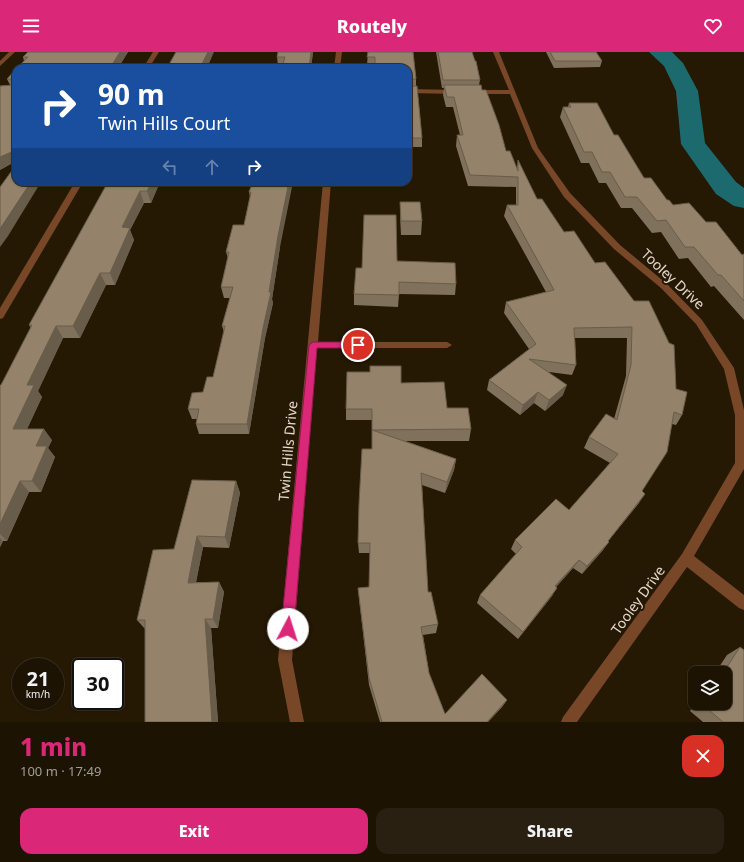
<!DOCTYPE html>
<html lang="en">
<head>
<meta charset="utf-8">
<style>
	body { margin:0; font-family:"Noto Sans",sans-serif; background:#292011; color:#f1f3f6; height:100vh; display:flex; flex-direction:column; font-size:15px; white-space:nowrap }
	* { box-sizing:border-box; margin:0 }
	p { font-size:13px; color:#a09e99 }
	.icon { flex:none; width:22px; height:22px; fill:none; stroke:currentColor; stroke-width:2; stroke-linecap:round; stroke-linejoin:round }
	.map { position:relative; height:670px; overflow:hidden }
	.sheet { display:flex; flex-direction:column; background:#1c1302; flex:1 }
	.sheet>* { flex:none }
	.hud { position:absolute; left:12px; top:12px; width:400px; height:122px; border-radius:12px; box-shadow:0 1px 3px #0004,0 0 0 1px #3a3224; background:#1a4fa0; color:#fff; overflow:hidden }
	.buttons { position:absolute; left:688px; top:614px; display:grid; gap:8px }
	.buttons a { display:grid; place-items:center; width:44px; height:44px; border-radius:8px; background:#1c1302; box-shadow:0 1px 3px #0004,0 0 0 1px #3a3224; font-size:20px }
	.speed { position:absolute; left:12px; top:606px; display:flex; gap:8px; font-size:20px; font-weight:700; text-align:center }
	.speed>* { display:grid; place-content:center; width:52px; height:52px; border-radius:50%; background:#1c1302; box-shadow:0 1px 3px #0004,0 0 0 1px #3a3224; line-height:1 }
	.speed small { font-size:10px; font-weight:400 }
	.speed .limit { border:2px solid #111; border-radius:6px; background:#fff; color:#111 }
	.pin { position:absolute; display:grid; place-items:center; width:34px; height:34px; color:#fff; margin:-17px; border:2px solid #fff; border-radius:50%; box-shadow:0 1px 4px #0007 }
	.me { position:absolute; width:44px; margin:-22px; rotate:5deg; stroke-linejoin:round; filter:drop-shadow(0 0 3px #0008) }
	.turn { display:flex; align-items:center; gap:14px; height:84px; padding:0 20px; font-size:18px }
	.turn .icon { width:52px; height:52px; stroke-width:2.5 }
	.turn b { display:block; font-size:28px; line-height:34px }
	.lanes { display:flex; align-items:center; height:38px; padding:0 20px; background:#0003; justify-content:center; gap:20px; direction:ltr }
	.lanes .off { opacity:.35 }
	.round { display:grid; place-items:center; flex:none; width:42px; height:42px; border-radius:12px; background:#292011 }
	.overview { display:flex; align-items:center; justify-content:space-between; height:68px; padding:0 20px }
	h1 { font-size:24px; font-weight:800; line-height:30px; color:#db2777 }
	.button { display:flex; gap:8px; margin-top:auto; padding:8px 20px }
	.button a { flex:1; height:46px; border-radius:12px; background:#db2777; color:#fff; font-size:16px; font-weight:800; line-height:46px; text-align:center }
	.button a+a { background:#292011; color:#f1f3f6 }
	header { display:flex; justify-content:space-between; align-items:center; height:52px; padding:0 20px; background:#db2777; color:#fff; font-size:18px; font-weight:800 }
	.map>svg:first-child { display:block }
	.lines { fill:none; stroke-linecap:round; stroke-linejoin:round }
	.river { fill:#1c6a6d; fill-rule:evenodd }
	.minor { fill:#784728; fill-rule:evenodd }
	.wall { fill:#7f715b }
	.shaded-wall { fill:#685c4a }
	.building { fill:#94836a; stroke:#685c4a }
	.route { fill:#db2777; stroke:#8e194d }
	.labels { text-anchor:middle; stroke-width:4; stroke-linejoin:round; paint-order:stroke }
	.street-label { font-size:14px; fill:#e3d9cc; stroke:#261903 }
</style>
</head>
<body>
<header><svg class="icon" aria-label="menu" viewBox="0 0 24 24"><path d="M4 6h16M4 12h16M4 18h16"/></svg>Routely<svg class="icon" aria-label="heart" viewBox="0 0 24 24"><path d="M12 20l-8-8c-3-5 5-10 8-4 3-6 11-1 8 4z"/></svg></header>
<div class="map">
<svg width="744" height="670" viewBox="0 0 744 670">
	<rect width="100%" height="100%" fill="#261903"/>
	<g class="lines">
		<!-- river -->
		<polygon class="river" points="649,0 672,0 683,11 698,39 705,91 736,130 744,136 744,156 734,154 716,142 681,92 676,39 664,14"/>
		<!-- minor -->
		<g class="minor">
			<polygon points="9,0 15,0 0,14 0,9"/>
			<polygon points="153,0 159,0 149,16 143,16"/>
			<polygon points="336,0 342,0 340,16 334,16"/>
			<polygon points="493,0 499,0 538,96 570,141 620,193 667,232 702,268 734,316 744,358 744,417 694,504 744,543 744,558 739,556 687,515 577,670 561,670 563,665 682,502 735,411 735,363 724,317 696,272 661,236 614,197 564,145 532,96 510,42 473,42 470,40 473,38 509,38"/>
			<polygon points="408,37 457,38 460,40 457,42 408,41"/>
			<polygon points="75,130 83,130 3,266 0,267 0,256"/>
			<polygon points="323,130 331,130 318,290 447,290 452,293 447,296 317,296 292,608 304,670 290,670 278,608"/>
		</g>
	</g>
	<!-- wall -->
	<g class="wall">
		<polygon points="128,0 118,16 17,16 24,9 23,5"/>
		<polygon points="278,0 313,0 311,16 284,16 284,14 278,14 277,5"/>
		<polygon points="368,0 413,0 416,27 416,34 417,34 422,86 422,95 408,95 408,16 375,16 375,13 367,13"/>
		<polygon points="436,0 472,0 480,28 479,33 482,38 506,99 517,116 518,108 537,147 564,180 676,337 682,363 676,373 672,372 642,439 639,451 608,489 603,498 582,522 573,516 556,535 552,544 518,587 477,551 480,543 516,502 511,497 515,488 569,458 610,411 584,396 589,385 614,367 626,324 627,286 575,286 576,313 572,323 549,320 563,343 545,359 534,351 520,363 487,338 489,328 529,297 504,261 506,250 546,240 504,164 507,153 516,153 516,135 468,134 456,94 457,83 460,83 453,55 446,55 443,43 444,36 442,36"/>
		<polygon points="546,0 596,0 602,9 600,15 554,16"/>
		<polygon points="16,17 16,109 0,118 0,34 10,33 7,27"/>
		<polygon points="569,51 614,83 644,126 667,148 673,153 706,170 742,203 744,202 744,268 714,234 711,235 688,206 679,207 661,180 652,181 632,156 621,156 606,131 599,131 589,111 581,111 560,65 563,55 568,55"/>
		<polygon points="108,130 160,130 151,151 144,151 130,178 134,188 115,233 106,233 80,286 63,286 38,339 42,345 27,377 52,388 48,396 55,405 41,440 29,440 7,489 3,489 0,495 0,333 1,333 31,276 29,273"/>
		<polygon points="253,130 280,195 272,247 273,251 265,286 249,382 199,382 196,372 197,367 192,367 188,357 203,340 213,325 224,280 222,274 230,246 224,246 221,235 228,206 226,200 244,173 250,145 249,140"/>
		<polygon points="373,130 404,130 404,132 373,131"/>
		<polygon points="400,150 422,169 421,183 401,183 400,164"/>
		<polygon points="397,209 456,232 455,243 399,242 398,255 354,253 354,242 362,216"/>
		<polygon points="401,331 447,356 471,377 469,389 405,389 456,407 454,418 445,441 422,433 428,540 438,572 436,581 423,583 429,621 445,662 507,648 502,655 488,670 380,670 369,633 359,546 358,536 369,535 370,501 359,501 358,491 372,397 372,368 346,368 346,357"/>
		<polygon points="236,429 240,441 229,496 203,495 196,530 219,530 224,540 218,576 211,576 218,670 145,670 145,577 137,568 174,497"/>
		<polygon points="740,595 744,670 703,670 690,659 696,651 725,651 725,621 715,621 727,603"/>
	</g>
	<!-- shaded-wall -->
	<g class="shaded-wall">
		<polygon points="120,0 128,0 118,16 110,16"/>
		<polygon points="208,0 214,0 207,16 200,16"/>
		<polygon points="311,0 313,0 311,16 309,16"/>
		<polygon points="16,98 16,109 0,118 0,105"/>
		<polygon points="31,130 41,130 8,184 0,195 0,177"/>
		<polygon points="152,130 160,130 151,151 147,139"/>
		<polygon points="289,130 293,130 280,195 272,247 273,251 265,286 249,382 247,372 269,240 278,184"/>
		<polygon points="140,139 144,151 130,178 134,188 115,233 110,221 122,175"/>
		<polygon points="100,221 106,233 80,286 73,274"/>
		<polygon points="56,274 63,286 38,339 42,345 22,388 13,377 27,333"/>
		<polygon points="567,333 563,343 545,359 549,348"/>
		<polygon points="538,340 534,351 520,363 523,353"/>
		<polygon points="44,377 52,388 48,396 55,405 41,440 32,429 36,394"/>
		<polygon points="456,407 454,418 445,441 447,430"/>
		<polygon points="20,429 29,440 7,489 0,482 0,472"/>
		<polygon points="236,429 240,441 229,496 225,485"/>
		<polygon points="645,442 639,451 602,497 609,490 603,498 582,522 587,514"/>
		<polygon points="197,484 203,495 194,541 188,531"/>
		<polygon points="0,486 3,489 0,495"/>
		<polygon points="579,508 573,516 550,542 555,534"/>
		<polygon points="219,530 224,540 218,576 213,567"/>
		<polygon points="557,536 552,544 518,587 523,580"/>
		<polygon points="205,567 211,576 218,670 212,670"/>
		<polygon points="507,648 502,655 488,670 487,670"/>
	</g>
	<!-- building -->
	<g class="building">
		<polygon points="28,0 120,0 110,16 17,16 28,5 23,5"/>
		<polygon points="176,0 208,0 200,16 167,16"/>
		<polygon points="278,0 311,0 309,16 284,16 285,12 283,12 285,5 277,5"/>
		<polygon points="368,0 413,0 416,27 408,28 408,16 375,16 375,5 367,5"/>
		<polygon points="438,0 472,0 475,9 476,9 480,28 443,28"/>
		<polygon points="550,0 596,0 602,9 555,9"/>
		<polygon points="16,17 16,98 0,105 0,34 13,33 13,27 7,27"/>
		<polygon points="444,33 481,33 482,38 486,38 499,73 506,99 510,99 518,119 518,108 537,147 542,147 564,180 574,179 595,211 605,210 634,249 649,249 669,291 674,293 676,337 687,340 682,363 674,360 667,400 642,439 645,442 608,489 609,490 587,514 579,508 555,534 557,536 523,580 480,543 522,495 515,488 556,447 569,458 618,402 589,385 606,362 617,368 631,313 632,275 574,276 576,313 529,307 567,333 549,348 538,340 523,353 489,328 536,292 506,250 554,238 507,153 518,153 518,125 470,123 457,83 463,83 454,45 447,45"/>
		<polygon points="408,34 417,34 422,86 408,86"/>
		<polygon points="569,51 597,51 614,83 618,83 644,126 651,126 667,148 669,148 673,153 689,151 706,170 716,170 742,203 744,202 744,249 721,223 718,223 694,195 685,195 666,168 657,169 637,145 625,145 610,120 602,120 592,100 584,100 563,55 571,55"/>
		<polygon points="16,113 16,130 31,130 0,177 0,135"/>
		<polygon points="108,130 152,130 147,139 140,139 122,175 130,176 110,221 100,221 73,274 56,274 27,333 34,333 13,377 44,377 36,394 47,394 32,429 20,429 0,472 0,333 1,333 32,273 29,273"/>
		<polygon points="253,130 289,130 278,184 269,240 271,240 263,276 247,372 196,372 199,357 188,357 192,341 203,340 207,325 213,325 225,274 222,274 233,235 221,235 229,200 226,200 233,173 244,173 251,140 249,140"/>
		<polygon points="400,150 420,150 422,169 401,169"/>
		<polygon points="364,163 396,163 397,209 455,211 456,232 399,230 399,243 354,242 356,216 362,216"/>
		<polygon points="370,314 401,314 401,331 444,330 447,356 468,356 471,377 372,378 372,357 346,357 347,320 370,320"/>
		<polygon points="372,378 456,407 447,430 421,421 428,540 431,540 438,572 421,575 429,621 445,662 482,622 507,648 487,670 382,670 369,626 358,536 369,535 370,491 358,491 359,452 362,397 372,397"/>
		<polygon points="192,428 236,429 225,485 197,484 188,531 219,530 213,567 205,567 212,670 145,670 145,568 137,568 153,498 174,497"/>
		<polygon points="740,595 744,598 744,670 723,670 703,653 704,651 725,651 725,621 723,621"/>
	</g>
	<!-- route -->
	<polygon class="route" points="313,290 358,290 362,293 358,296 317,296 294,577 292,581 288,583 283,581 281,577 309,293"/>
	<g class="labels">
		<!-- street labels -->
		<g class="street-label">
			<text transform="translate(673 227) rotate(43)" y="5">Tooley Drive</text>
			<text transform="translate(288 399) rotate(-85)" y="5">Twin Hills Drive</text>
			<text transform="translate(638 548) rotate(-54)" y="5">Tooley Drive</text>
		</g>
	</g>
</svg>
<div class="buttons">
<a><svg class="icon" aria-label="layers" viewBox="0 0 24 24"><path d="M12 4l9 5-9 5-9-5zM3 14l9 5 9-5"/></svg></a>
</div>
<div class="speed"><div>21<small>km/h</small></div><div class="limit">30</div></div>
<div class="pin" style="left:358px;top:293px;background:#d93025"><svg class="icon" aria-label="arrive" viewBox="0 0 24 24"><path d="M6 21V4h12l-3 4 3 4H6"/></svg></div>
<svg class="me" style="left:288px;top:577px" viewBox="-20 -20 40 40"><circle r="19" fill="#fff"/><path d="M0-13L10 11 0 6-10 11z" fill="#db2777"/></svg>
<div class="hud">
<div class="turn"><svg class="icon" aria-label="right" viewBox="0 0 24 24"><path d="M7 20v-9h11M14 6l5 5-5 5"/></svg><div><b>90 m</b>Twin Hills Court</div></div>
<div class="lanes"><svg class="icon off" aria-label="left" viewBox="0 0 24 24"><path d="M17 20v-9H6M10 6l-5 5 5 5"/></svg><svg class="icon off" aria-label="ahead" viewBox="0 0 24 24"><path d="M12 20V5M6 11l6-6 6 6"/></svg><svg class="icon" aria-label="right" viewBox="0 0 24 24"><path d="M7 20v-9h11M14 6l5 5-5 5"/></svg></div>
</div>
</div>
<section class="sheet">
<div class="overview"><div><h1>1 min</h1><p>100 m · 17:49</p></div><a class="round" style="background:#d93025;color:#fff"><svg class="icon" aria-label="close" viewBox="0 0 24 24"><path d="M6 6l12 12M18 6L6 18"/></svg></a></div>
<div class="button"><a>Exit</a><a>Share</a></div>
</section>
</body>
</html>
